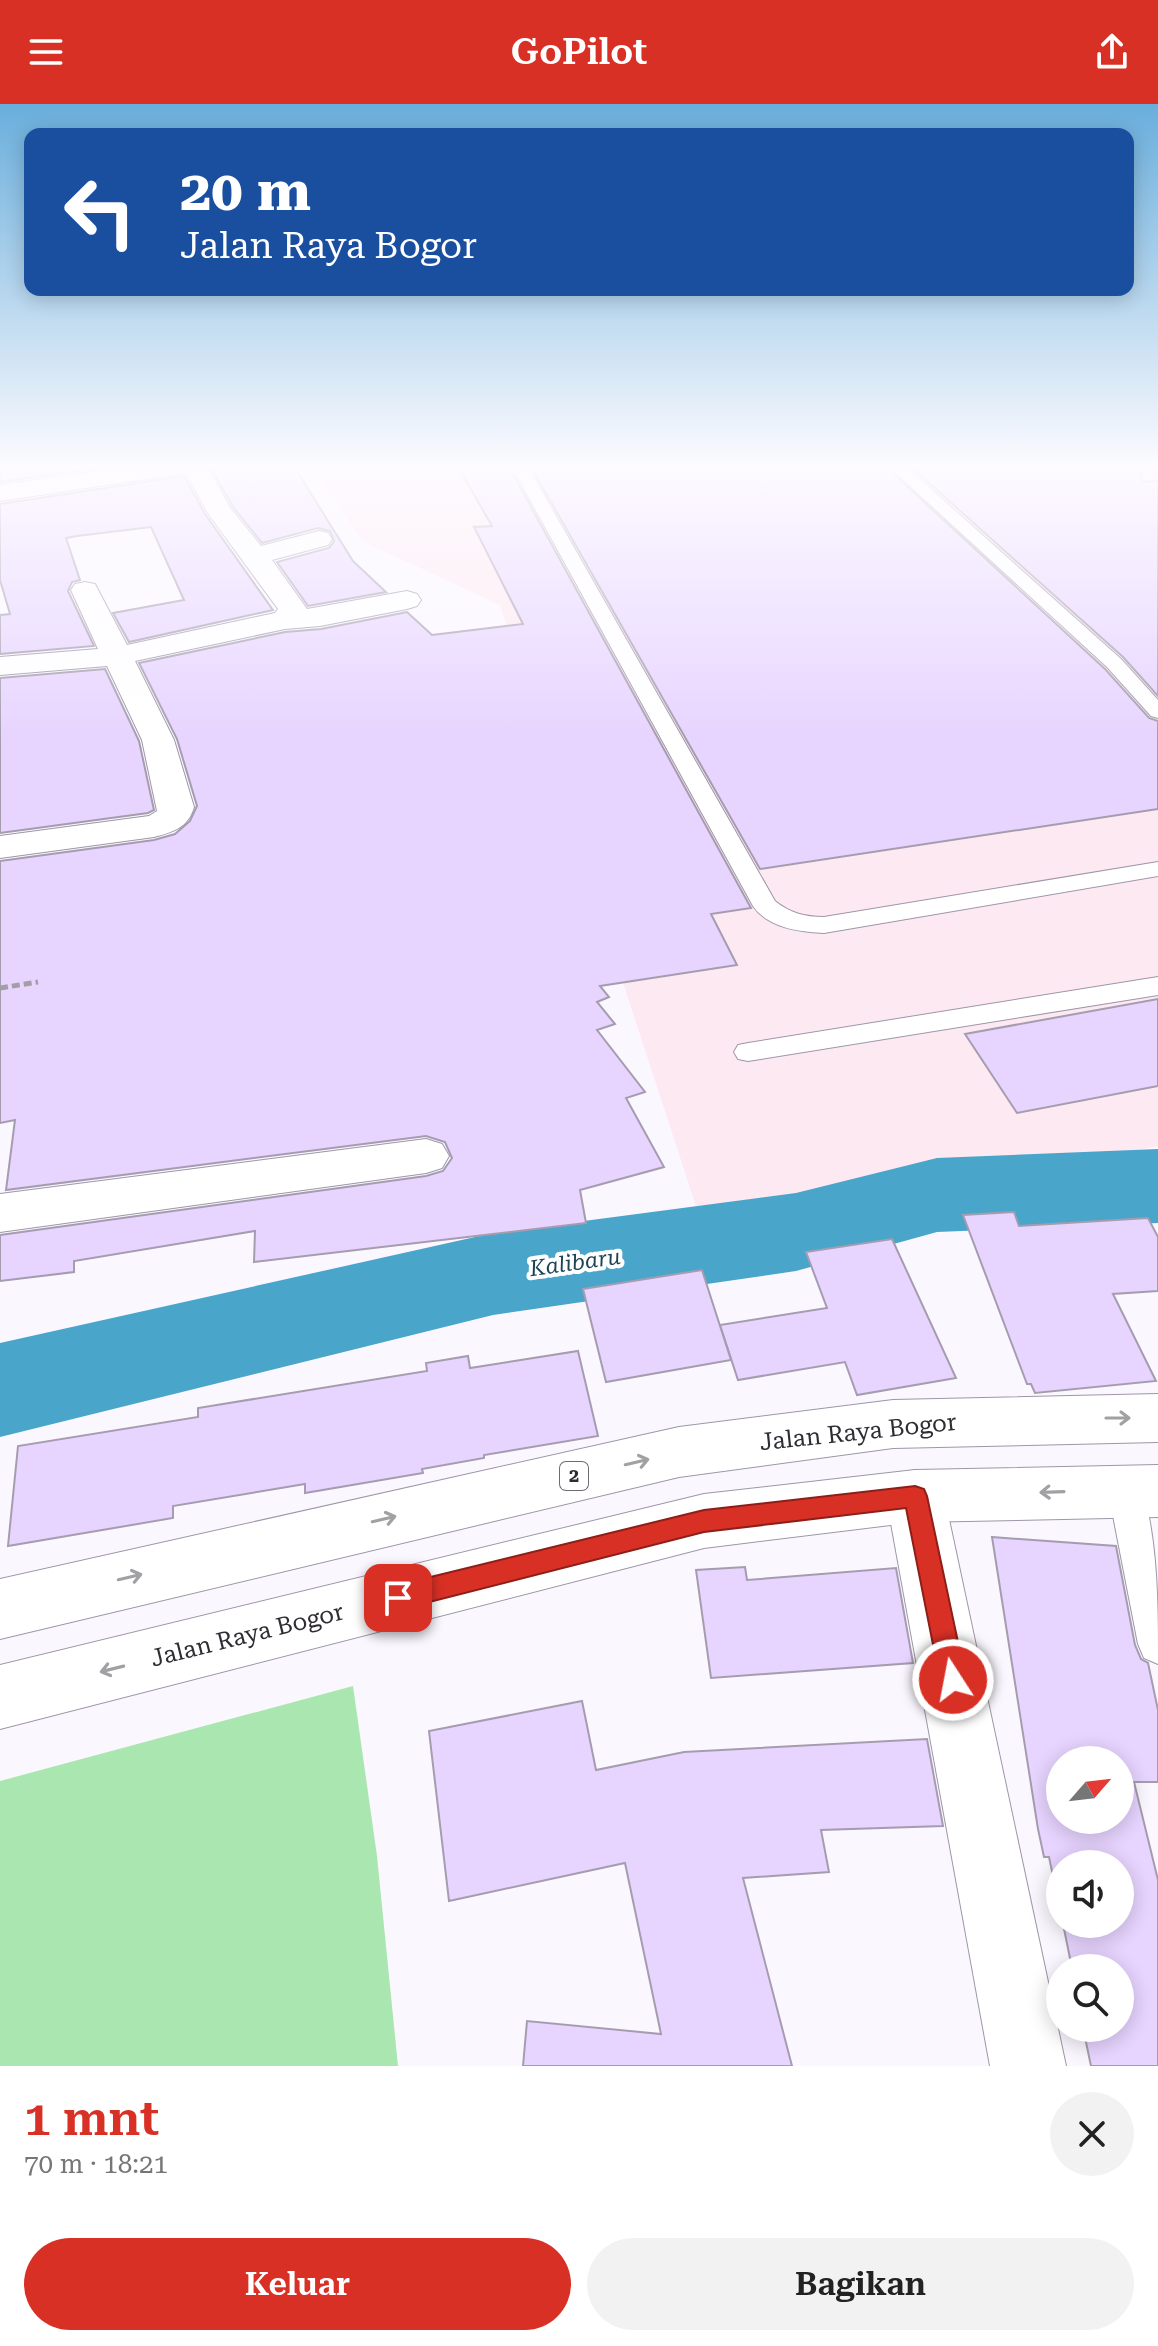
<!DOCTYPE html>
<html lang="id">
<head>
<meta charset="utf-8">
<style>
	body { margin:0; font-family:"Roboto Serif",serif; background:#f2f2f2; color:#222; height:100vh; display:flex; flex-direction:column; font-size:30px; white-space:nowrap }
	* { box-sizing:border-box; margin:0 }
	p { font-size:26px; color:#767676 }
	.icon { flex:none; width:44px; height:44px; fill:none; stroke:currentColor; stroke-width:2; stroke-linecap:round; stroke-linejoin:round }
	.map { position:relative; height:1962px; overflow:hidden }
	.side { display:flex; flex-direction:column; background:#fff; flex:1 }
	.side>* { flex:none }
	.top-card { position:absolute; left:24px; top:24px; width:1110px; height:168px; border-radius:16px; box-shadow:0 4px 20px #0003; background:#1a4fa0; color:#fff; overflow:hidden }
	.needle { width:52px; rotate:62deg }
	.buttons { position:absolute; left:1046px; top:1642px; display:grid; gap:16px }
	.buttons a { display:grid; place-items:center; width:88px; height:88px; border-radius:50%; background:#fff; box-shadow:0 4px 20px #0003; font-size:40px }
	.pin { position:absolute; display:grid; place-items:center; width:68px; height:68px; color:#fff; margin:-34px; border-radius:16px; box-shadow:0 4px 12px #0006 }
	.me { position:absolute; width:88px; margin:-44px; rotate:349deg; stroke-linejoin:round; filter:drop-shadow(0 0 6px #0008) }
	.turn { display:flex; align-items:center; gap:28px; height:168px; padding:0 24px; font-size:36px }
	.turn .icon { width:104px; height:104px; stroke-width:2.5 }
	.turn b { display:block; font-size:56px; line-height:68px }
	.round { display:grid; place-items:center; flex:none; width:84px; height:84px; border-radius:42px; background:#f2f2f2 }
	.overview { display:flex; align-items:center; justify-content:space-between; height:136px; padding:0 24px }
	h1 { font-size:48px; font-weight:600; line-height:60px; color:#d93025 }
	.cta { display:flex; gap:16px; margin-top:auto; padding:16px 24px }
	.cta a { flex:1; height:92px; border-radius:48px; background:#d93025; color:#fff; font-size:32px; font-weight:600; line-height:92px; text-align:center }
	.cta a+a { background:#f2f2f2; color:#222 }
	header { display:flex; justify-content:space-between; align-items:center; height:104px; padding:0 24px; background:#d93025; color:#fff; font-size:36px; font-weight:600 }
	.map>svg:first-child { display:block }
	.industrial { fill:#fde9f1 }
	.green { fill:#aae7b0 }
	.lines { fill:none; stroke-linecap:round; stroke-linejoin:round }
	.river { fill:#4aa5ca; fill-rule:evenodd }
	.building { fill:#e7d4ff; stroke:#a59daf; stroke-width:2; fill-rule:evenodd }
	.lane-casing { stroke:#9e96a8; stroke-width:2 }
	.street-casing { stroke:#9e96a8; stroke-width:2 }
	.highway-casing { stroke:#9e96a8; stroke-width:2 }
	.path { stroke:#a19ea5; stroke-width:5; stroke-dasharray:8 4; stroke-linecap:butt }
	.lane { fill:#fff; fill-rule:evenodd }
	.street { fill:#fff; fill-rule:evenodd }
	.highway { fill:#fff; fill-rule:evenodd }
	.oneway { stroke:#a1a0a3 }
	.route { fill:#d93025; stroke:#8d1f18; stroke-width:2 }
	.labels { text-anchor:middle; stroke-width:8; stroke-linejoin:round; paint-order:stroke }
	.shield { fill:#fff; stroke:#6d6b70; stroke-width:2 }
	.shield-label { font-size:18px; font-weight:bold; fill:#2f2c33 }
	.water-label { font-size:22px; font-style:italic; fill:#1d4455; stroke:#fff }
	.near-street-label { font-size:24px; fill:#2f2c33; stroke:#fff }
</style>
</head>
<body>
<header><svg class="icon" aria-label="menu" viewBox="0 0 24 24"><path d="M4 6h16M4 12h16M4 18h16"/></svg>GoPilot<svg class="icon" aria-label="share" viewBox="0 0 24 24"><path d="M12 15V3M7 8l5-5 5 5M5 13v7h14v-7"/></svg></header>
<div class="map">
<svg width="1158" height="1962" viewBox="0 0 1158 1962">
	<rect width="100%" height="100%" fill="#fbf7ff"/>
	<!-- industrial -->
	<polygon class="industrial" points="311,361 1158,361 1158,1042 705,1130 500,501 362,437"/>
	<!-- green -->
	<polygon class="green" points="353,1582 377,1752 398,1962 0,1962 0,1677"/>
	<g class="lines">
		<!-- river -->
		<polygon class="river" points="1158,1045 1158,1119 937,1128 796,1167 493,1211 0,1333 0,1239 493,1129 796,1089 937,1054"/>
	</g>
	<!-- building -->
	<g class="building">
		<polygon points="0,361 119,361 0,378"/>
		<polygon points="209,361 293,361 353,457 386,488 308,502 277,458 329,444 334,437 330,427 318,424 262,439 233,403"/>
		<polygon points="457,361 508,361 751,804 711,810 737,861 600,882 609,893 597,898 615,920 597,926 645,988 626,994 664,1063 580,1086 586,1119 254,1158 255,1127 74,1157 74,1168 0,1177 0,1131 426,1072 443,1067 452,1054 445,1038 426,1032 6,1086 15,1016 0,1019 0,757 154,736 175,730 190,717 197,702 177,635 139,559 285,528 321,525 407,508 432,531 523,520 474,423 492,422"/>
		<polygon points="530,361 884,361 1105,565 1149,614 1158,617 1158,705 760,765"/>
		<polygon points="909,361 1141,361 1142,378 1158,377 1158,592 1123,553"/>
		<polygon points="184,372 205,410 273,506 129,538 113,509 184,496 151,423 77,432 66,434 80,476 72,478 68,487 94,542 0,550 0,511 10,510 0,476 0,400"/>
		<polygon points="105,565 139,637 154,706 148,709 0,729 0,574"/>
		<polygon points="1158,895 1158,982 1017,1009 965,930"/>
		<polygon points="1014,1108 1019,1122 1148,1114 1158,1133 1158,1187 1113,1190 1156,1277 1035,1289 1031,1280 1027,1280 963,1111"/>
		<polygon points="892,1135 956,1274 857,1291 845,1258 738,1276 720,1221 827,1204 806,1148"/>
		<polygon points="702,1166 731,1256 606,1278 583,1185"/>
		<polygon points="578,1247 598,1332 484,1351 484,1354 422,1365 423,1369 305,1389 305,1380 173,1402 173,1414 8,1442 18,1342 198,1313 198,1304 427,1267 426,1259 468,1252 470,1264"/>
		<path d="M992,1433L1116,1442L1135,1541L1141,1555L1148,1559L1158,1606V1678H1134L1158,1776V1962H1091L1083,1924H1120V1864H1072L1063,1820H1120V1760H1060V1806L1049,1753H1044L1038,1725ZM1060,1656H1120V1716H1060Z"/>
		<polygon points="745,1463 747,1476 896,1464 913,1559 711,1574 696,1466"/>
		<polygon points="582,1597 596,1666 684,1648 927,1635 943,1722 821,1726 829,1768 743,1774 792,1962 523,1962 527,1917 661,1930 625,1759 449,1797 429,1627"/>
	</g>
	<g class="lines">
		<defs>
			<g id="lane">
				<path d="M511,361H527L775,797C790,809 804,813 824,813L1158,758V772L824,829C800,828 768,824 753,802Z"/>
				<polygon points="887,361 904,361 1121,555 1158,596 1158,614 1151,612 1107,563"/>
				<polygon points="1158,873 1158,891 748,957 738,955 734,948 738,941 748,939"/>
				<path d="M1126,1369L1139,1374C1158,1431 1158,1498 1158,1560L1144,1554L1138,1540L1108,1386L1113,1374Z"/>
			</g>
			<g id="street">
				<path d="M140,361H206L231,405L261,442L319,427L328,429L332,435L328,441L272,456L307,505L407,487L417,490L421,496L417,502L407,505L320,522L285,525L135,557L174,636L194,703C188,724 173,728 154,733L0,754V732L149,712L157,707L142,636L107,562L0,571V553L98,545L71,486L75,480L85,478L95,480L127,541L275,509L278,505L207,408L186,369L0,397V381Z"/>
				<polygon points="426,1035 442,1040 449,1052 442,1064 426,1069 0,1128 0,1090"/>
				<polygon points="915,1366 935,1373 944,1392 1066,1962 990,1962 886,1392 895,1373"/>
			</g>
			<g id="highway">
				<polygon points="1158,1290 1158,1338 893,1344 679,1373 0,1535 0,1475 679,1323 893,1296"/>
				<polygon points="1158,1361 1158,1413 915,1418 704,1444 0,1625 0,1561 704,1390 915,1366"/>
			</g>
		</defs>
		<!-- lane casing -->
		<use href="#lane" class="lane-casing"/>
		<!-- street casing -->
		<use href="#street" class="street-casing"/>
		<!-- highway casing -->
		<use href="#highway" class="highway-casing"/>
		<!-- path -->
		<polyline class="path" points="0,884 38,878"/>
		<!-- lane -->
		<use href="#lane" class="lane"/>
		<!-- street -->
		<use href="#street" class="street"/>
		<!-- highway -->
		<use href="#highway" class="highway"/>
	</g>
	<!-- one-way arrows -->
	<defs><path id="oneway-shaft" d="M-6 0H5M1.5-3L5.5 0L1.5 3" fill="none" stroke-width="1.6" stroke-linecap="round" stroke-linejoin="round" transform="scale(2)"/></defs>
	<g class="oneway">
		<use href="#oneway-shaft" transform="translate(1118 1314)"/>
		<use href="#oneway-shaft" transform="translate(637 1358) rotate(-13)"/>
		<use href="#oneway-shaft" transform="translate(1052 1388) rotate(178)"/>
		<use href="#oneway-shaft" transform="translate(384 1415) rotate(-13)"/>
		<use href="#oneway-shaft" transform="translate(130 1473) rotate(-13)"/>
		<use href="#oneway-shaft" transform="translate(112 1565) rotate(166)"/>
	</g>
	<!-- sky -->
	<linearGradient id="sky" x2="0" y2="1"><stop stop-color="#69aedc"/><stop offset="0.57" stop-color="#fdfbff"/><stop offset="1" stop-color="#fdfbff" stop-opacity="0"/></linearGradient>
	<rect width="1158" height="636" fill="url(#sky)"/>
	<!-- route -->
	<polygon class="route" points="915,1382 924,1385 927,1392 966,1576 963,1585 953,1589 944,1585 940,1576 906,1404 704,1428 398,1506 389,1502 386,1494 389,1485 398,1481 704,1406"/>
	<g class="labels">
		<!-- shield labels -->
		<rect class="shield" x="560" y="1358" width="28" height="28" rx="6"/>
		<g class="shield-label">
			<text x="574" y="1378">2</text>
		</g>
		<!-- water labels -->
		<g class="water-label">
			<text transform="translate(575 1158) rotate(-8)" y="8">Kalibaru</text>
		</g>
		<!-- near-street labels -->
		<g class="near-street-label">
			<text transform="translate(858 1328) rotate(-6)" y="8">Jalan Raya Bogor</text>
			<text transform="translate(247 1531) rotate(-14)" y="8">Jalan Raya Bogor</text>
		</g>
	</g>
</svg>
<div class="buttons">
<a><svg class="needle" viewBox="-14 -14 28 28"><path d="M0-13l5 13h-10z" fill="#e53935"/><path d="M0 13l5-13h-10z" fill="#767676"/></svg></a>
<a><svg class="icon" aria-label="sound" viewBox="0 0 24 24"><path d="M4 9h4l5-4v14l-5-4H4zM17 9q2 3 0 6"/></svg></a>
<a><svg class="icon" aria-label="search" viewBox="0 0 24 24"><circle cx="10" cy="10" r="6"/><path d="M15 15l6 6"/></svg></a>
</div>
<div class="pin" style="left:398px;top:1494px;background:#d93025"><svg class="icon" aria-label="arrive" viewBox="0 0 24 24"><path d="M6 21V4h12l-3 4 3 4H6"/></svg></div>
<svg class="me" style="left:953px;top:1576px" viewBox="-20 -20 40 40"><circle r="17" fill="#d93025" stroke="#fff" stroke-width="3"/><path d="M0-11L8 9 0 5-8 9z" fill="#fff"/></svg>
<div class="top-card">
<div class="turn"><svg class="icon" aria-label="left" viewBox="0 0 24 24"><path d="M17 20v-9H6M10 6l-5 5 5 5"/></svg><div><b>20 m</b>Jalan Raya Bogor</div></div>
</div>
</div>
<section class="side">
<div class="overview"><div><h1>1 mnt</h1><p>70 m · 18:21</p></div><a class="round"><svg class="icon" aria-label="close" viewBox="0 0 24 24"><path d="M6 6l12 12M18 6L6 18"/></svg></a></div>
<div class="cta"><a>Keluar</a><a>Bagikan</a></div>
</section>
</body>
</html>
